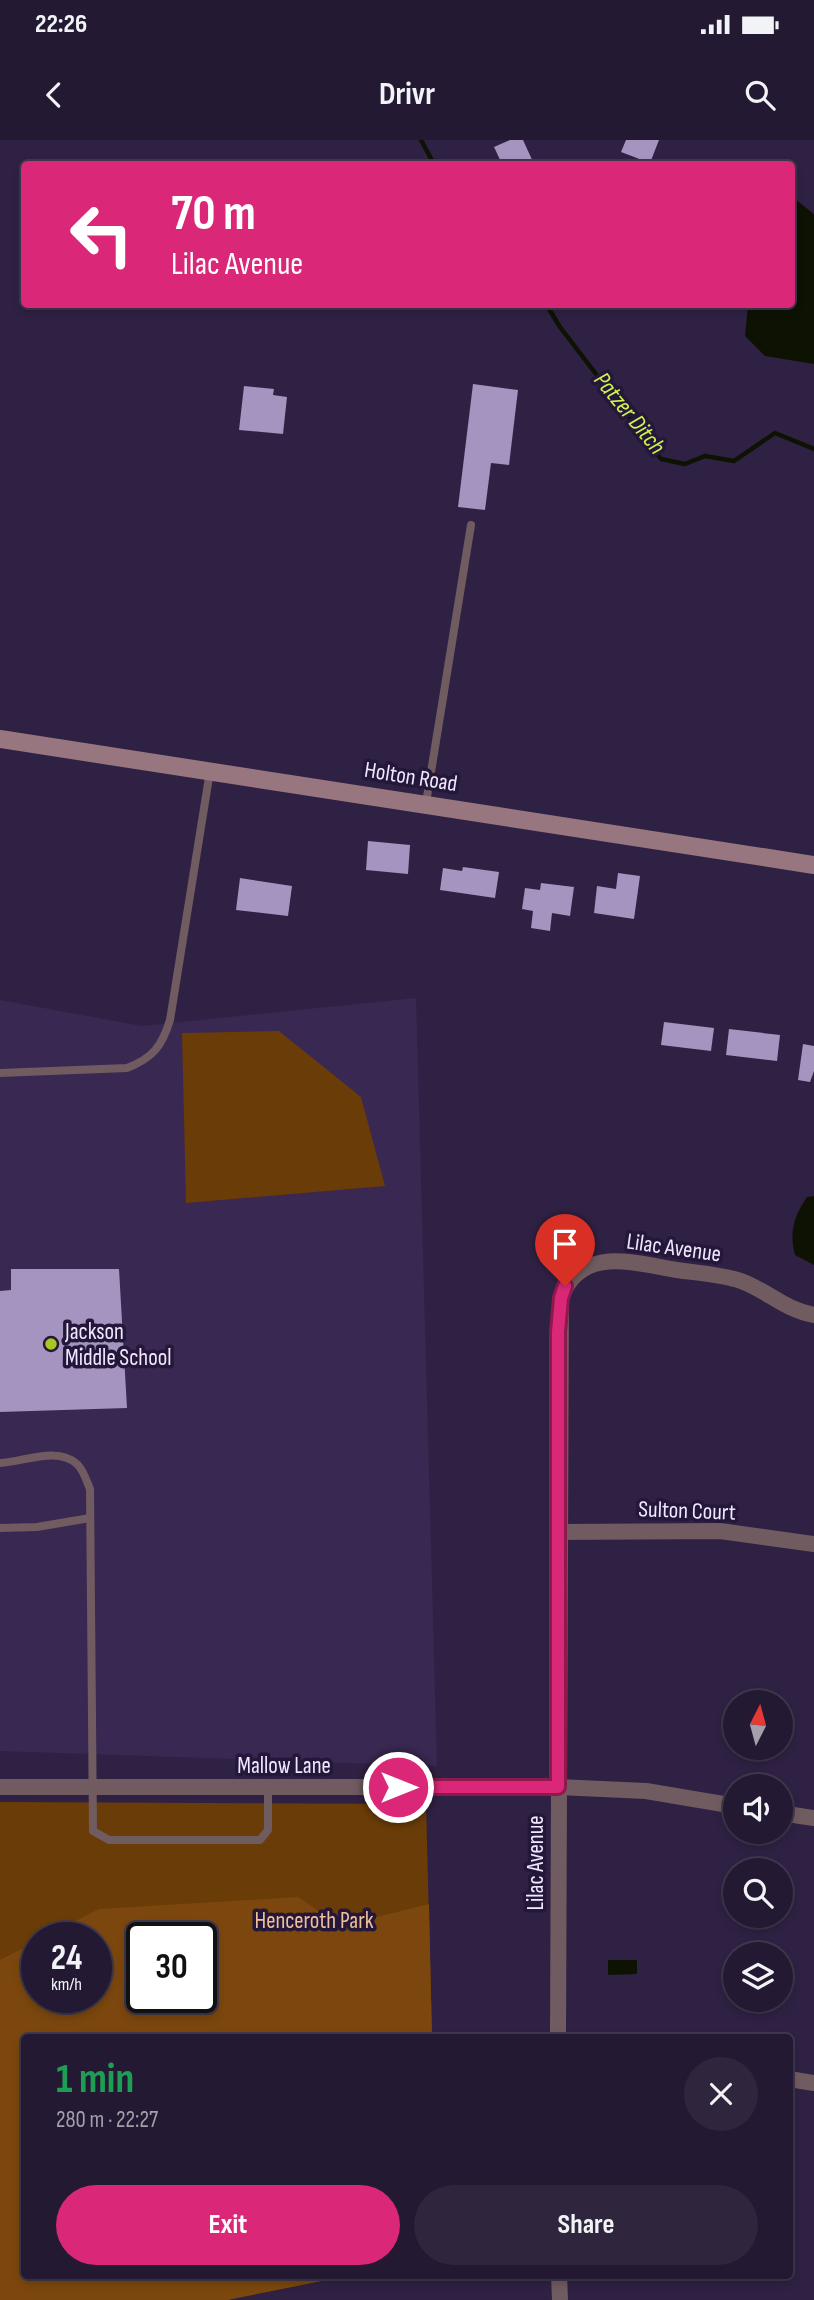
<!DOCTYPE html>
<html lang="en">
<head>
<meta charset="utf-8">
<style>
	body { margin:0; font-family:"Sofia Sans Condensed",sans-serif; background:#2f263e; color:#f1f3f6; height:100vh; display:flex; flex-direction:column; font-size:26px; white-space:nowrap }
	* { box-sizing:border-box; margin:0 }
	p { font-size:23px; color:#a3a0ac }
	.icon { flex:none; width:38px; height:38px; fill:none; stroke:currentColor; stroke-width:2; stroke-linecap:round; stroke-linejoin:round }
	.map { position:relative; flex:1; overflow:hidden }
	.panel { position:absolute; left:21px; top:1894px; width:772px; height:245px; display:flex; flex-direction:column; background:#231932; border-radius:7px; box-shadow:0 4px 10px #0003,0 0 0 2px #40384d }
	.panel>* { flex:none }
	.top-card { position:absolute; left:21px; top:21px; width:774px; height:147px; border-radius:7px; box-shadow:0 4px 10px #0003,0 0 0 2px #40384d; background:#db2777; color:#fff; overflow:hidden }
	.needle { width:46px; rotate:6deg }
	.tools { position:absolute; left:723px; top:1550px; display:grid; gap:14px }
	.tools a { display:grid; place-items:center; width:70px; height:70px; border-radius:50%; background:#231932; box-shadow:0 4px 10px #0003,0 0 0 2px #40384d; font-size:35px }
	.speed { position:absolute; left:21px; top:1782px; display:flex; gap:14px; font-size:35px; font-weight:700; text-align:center }
	.speed>* { display:grid; place-content:center; width:91px; height:91px; border-radius:50%; background:#231932; box-shadow:0 4px 10px #0003,0 0 0 2px #40384d; line-height:1 }
	.speed small { font-size:18px; font-weight:400 }
	.speed .limit { border:4px solid #111; border-radius:10px; background:#fff; color:#111 }
	.pin { position:absolute; display:grid; place-items:center; width:60px; height:60px; color:#fff; margin:-72px -30px; border-radius:50% 50% 50% 0; rotate:-45deg; box-shadow:0 0 7px #0007 }
	.pin .icon { rotate:45deg }
	.me { position:absolute; width:77px; margin:-38px; rotate:90deg; stroke-linejoin:round; filter:drop-shadow(0 0 5px #0008) }
	.turn { display:flex; align-items:center; gap:24px; height:147px; padding:0 35px; font-size:32px }
	.turn .icon { width:91px; height:91px; stroke-width:2.5 }
	.turn b { display:block; font-size:49px; line-height:60px }
	.round { display:grid; place-items:center; flex:none; width:74px; height:74px; border-radius:37px; background:#2f263e }
	.head { display:flex; align-items:center; justify-content:space-between; height:119px; padding:0 35px }
	h1 { font-size:42px; font-weight:700; line-height:52px; color:#1e9e55 }
	.primary-button { display:flex; gap:14px; margin-top:auto; padding:14px 35px }
	.primary-button a { flex:1; height:80px; border-radius:42px; background:#db2777; color:#fff; font-size:28px; font-weight:700; line-height:80px; text-align:center }
	.primary-button a+a { background:#2f263e; color:#f1f3f6 }
	.status { display:flex; justify-content:space-between; align-items:center; height:49px; padding:0 35px; background:#231932; direction:ltr }
	.status svg { height:19px; fill:currentColor }
	header { display:flex; justify-content:space-between; align-items:center; height:91px; padding:0 35px; background:#231932; font-size:32px; font-weight:700 }
	.map>svg:first-child { display:block }
	.built { fill:#392851 }
	.green { fill:#6a3c07; fill-rule:evenodd }
	.forest { fill:#7b470e; fill-rule:evenodd }
	.water { fill:#0e1203 }
	.lines { fill:none; stroke-linecap:round; stroke-linejoin:round }
	.stream { stroke:#0e1203; stroke-width:4.5 }
	.building { fill:#a494bf }
	.lane { stroke:#705b60; stroke-width:8 }
	.street { stroke:#705b60; stroke-width:16 }
	.secondary { stroke:#98767f; stroke-width:18 }
	.route-casing { stroke:#8e194d; stroke-width:18 }
	.route { stroke:#db2777; stroke-width:12 }
	.poi-dot { fill:#a6c821; stroke:#251739; stroke-width:2.5 }
	.labels { text-anchor:middle; stroke-width:7; stroke-linejoin:round; paint-order:stroke }
	.street-label { font-size:23px; fill:#f0e8ff; stroke:#251739 }
	.poi-label { font-size:23px; fill:#f0e8ff; stroke:#251739; text-anchor:start }
	.park-label { font-size:23px; fill:#f0c098; stroke:#251739 }
	.water-label { font-size:24px; font-style:italic; fill:#cef54e; stroke:#251739 }
</style>
</head>
<body>
<div class="status"><b>22:26</b><svg viewBox="0 0 49 12"><path d="M0 12V9h3v3zM5 12V6h3v6zM10 12V3h3v9zM15 12V0h3v12zM26 1h20v11H26zM47 4h2v5h-2z"/></svg></div>
<header><svg class="icon" aria-label="back" viewBox="0 0 24 24"><path d="M15 5l-7 7 7 7"/></svg>Drivr<svg class="icon" aria-label="search" viewBox="0 0 24 24"><circle cx="10" cy="10" r="6"/><path d="M15 15l6 6"/></svg></header>
<div class="map">
<svg width="814" height="2160" viewBox="0 0 814 2160">
	<rect width="100%" height="100%" fill="#2f2143"/>
	<!-- built -->
	<polygon class="built" points="416,858 437,1626 0,1611 0,860 142,886"/>
	<!-- green -->
	<g class="green">
		<polygon points="279,891 361,957 385,1046 186,1063 182,893"/>
		<path d="M0,1662L426,1664L432,1897H24V2135H351L227,2160H0ZM37,1797H96V1857H37ZM142,1797H201V1857H142Z"/>
	</g>
	<!-- forest -->
	<path class="forest" d="M298,1757L341,1786L429,1764L432,1897H24V2135H351L227,2160H0V1820L37,1801V1857H96V1797H44L99,1769ZM142,1797H201V1857H142Z"/>
	<!-- water -->
	<g class="water">
		<polygon points="791,56 814,74 814,224 765,216 745,196 748,165 791,164"/>
		<path d="M814,1056V1125L795,1115C789,1092 794,1076 807,1057Z"/>
		<polygon points="608,1820 637,1820 637,1834 608,1835"/>
	</g>
	<g class="lines">
		<!-- stream -->
		<g class="stream">
			<polyline points="421,0 434,24"/>
			<polyline points="546,164 560,187 661,319 685,324 705,316 734,321 775,293 814,309"/>
		</g>
	</g>
	<!-- building -->
	<g class="building">
		<polygon points="510,0 523,0 534,24 502,24 494,7"/>
		<polygon points="626,0 659,0 650,23 621,12"/>
		<polygon points="473,244 518,250 509,325 491,323 485,370 458,367"/>
		<polygon points="244,246 274,249 273,255 287,257 283,294 239,290"/>
		<polygon points="368,701 410,705 408,734 366,730"/>
		<polygon points="463,727 499,732 495,758 440,750 443,728 462,731"/>
		<polygon points="618,733 640,736 634,779 594,773 597,746 616,749"/>
		<polygon points="240,738 292,746 288,776 236,770"/>
		<polygon points="541,743 574,747 570,776 552,773 550,791 531,788 533,771 522,769 525,748 540,750"/>
		<polygon points="664,882 714,888 711,911 661,905"/>
		<polygon points="729,889 780,895 777,921 726,915"/>
		<polygon points="803,904 814,906 814,931 810,942 798,940"/>
		<polygon points="11,1129 119,1129 127,1268 0,1272 0,1151 11,1150"/>
	</g>
	<g class="lines">
		<!-- lane -->
		<g class="lane">
			<polyline points="426,663 471,385"/>
			<path d="M0,933L127,928C153,918 162,906 170,880L210,631"/>
			<path d="M0,1323C24,1322 57,1306 77,1324C83,1329 87,1342 90,1349L93,1691L109,1700H260L268,1690V1647"/>
			<polyline points="0,1388 37,1387 90,1378"/>
		</g>
		<!-- street -->
		<g class="street">
			<polyline points="558,1392 720,1391 814,1404"/>
			<polyline points="0,1647 558,1647 646,1651 735,1666"/>
			<polyline points="780,1673 814,1678"/>
			<path d="M558,1897L561,1158C580,1105 634,1123 677,1130C698,1133 721,1134 741,1141C768,1151 785,1170 814,1175"/>
			<polyline points="789,1939 814,1943"/>
			<polyline points="559,2135 560,2160"/>
		</g>
		<!-- secondary -->
		<polyline class="secondary" points="0,599 814,725"/>
	</g>
	<g class="lines">
		<defs>
			<polyline id="route" points="398,1647 558,1647 558,1192 561,1158 565,1146"/>
		</defs>
		<!-- route casing -->
		<use href="#route" class="route-casing"/>
		<!-- route -->
		<use href="#route" class="route"/>
	</g>
	<!-- markers -->
	<circle class="poi-dot" cx="51" cy="1204" r="7"/>
	<g class="labels">
		<!-- street labels -->
		<g class="street-label">
			<text transform="translate(411 636) rotate(9)" y="8">Holton Road</text>
			<text transform="translate(674 1107) rotate(8)" y="8">Lilac Avenue</text>
			<text transform="translate(687 1370) rotate(2)" y="8">Sulton Court</text>
			<text x="284" y="1633">Mallow Lane</text>
			<text transform="translate(535 1723) rotate(-90)" y="8">Lilac Avenue</text>
		</g>
		<!-- poi labels -->
		<g class="poi-label">
			<text x="65" y="1199">Jackson<tspan x="65" dy="26">Middle School</tspan></text>
		</g>
		<!-- park labels -->
		<g class="park-label">
			<text x="314" y="1788">Henceroth Park</text>
		</g>
		<!-- water labels -->
		<g class="water-label">
			<text transform="translate(630 273) rotate(51)" y="8">Patzer Ditch</text>
		</g>
	</g>
</svg>
<div class="tools">
<a><svg class="needle" viewBox="-14 -14 28 28"><path d="M0-13l5 13h-10z" fill="#e53935"/><path d="M0 13l5-13h-10z" fill="#a3a0ac"/></svg></a>
<a><svg class="icon" aria-label="sound" viewBox="0 0 24 24"><path d="M4 9h4l5-4v14l-5-4H4zM17 9q2 3 0 6"/></svg></a>
<a><svg class="icon" aria-label="search" viewBox="0 0 24 24"><circle cx="10" cy="10" r="6"/><path d="M15 15l6 6"/></svg></a>
<a><svg class="icon" aria-label="layers" viewBox="0 0 24 24"><path d="M12 4l9 5-9 5-9-5zM3 14l9 5 9-5"/></svg></a>
</div>
<div class="speed"><div>24<small>km/h</small></div><div class="limit">30</div></div>
<div class="pin" style="left:565px;top:1146px;background:#d93025"><svg class="icon" aria-label="arrive" viewBox="0 0 24 24"><path d="M6 21V4h12l-3 4 3 4H6"/></svg></div>
<svg class="me" style="left:398px;top:1647px" viewBox="-20 -20 40 40"><circle r="17" fill="#db2777" stroke="#fff" stroke-width="3"/><path d="M0-11L8 9 0 5-8 9z" fill="#fff"/></svg>
<div class="top-card">
<div class="turn"><svg class="icon" aria-label="left" viewBox="0 0 24 24"><path d="M17 20v-9H6M10 6l-5 5 5 5"/></svg><div><b>70 m</b>Lilac Avenue</div></div>
</div>
<section class="panel">
<div class="head"><div><h1>1 min</h1><p>280 m · 22:27</p></div><a class="round"><svg class="icon" aria-label="close" viewBox="0 0 24 24"><path d="M6 6l12 12M18 6L6 18"/></svg></a></div>
<div class="primary-button"><a>Exit</a><a>Share</a></div>
</section>
</div>
</body>
</html>
